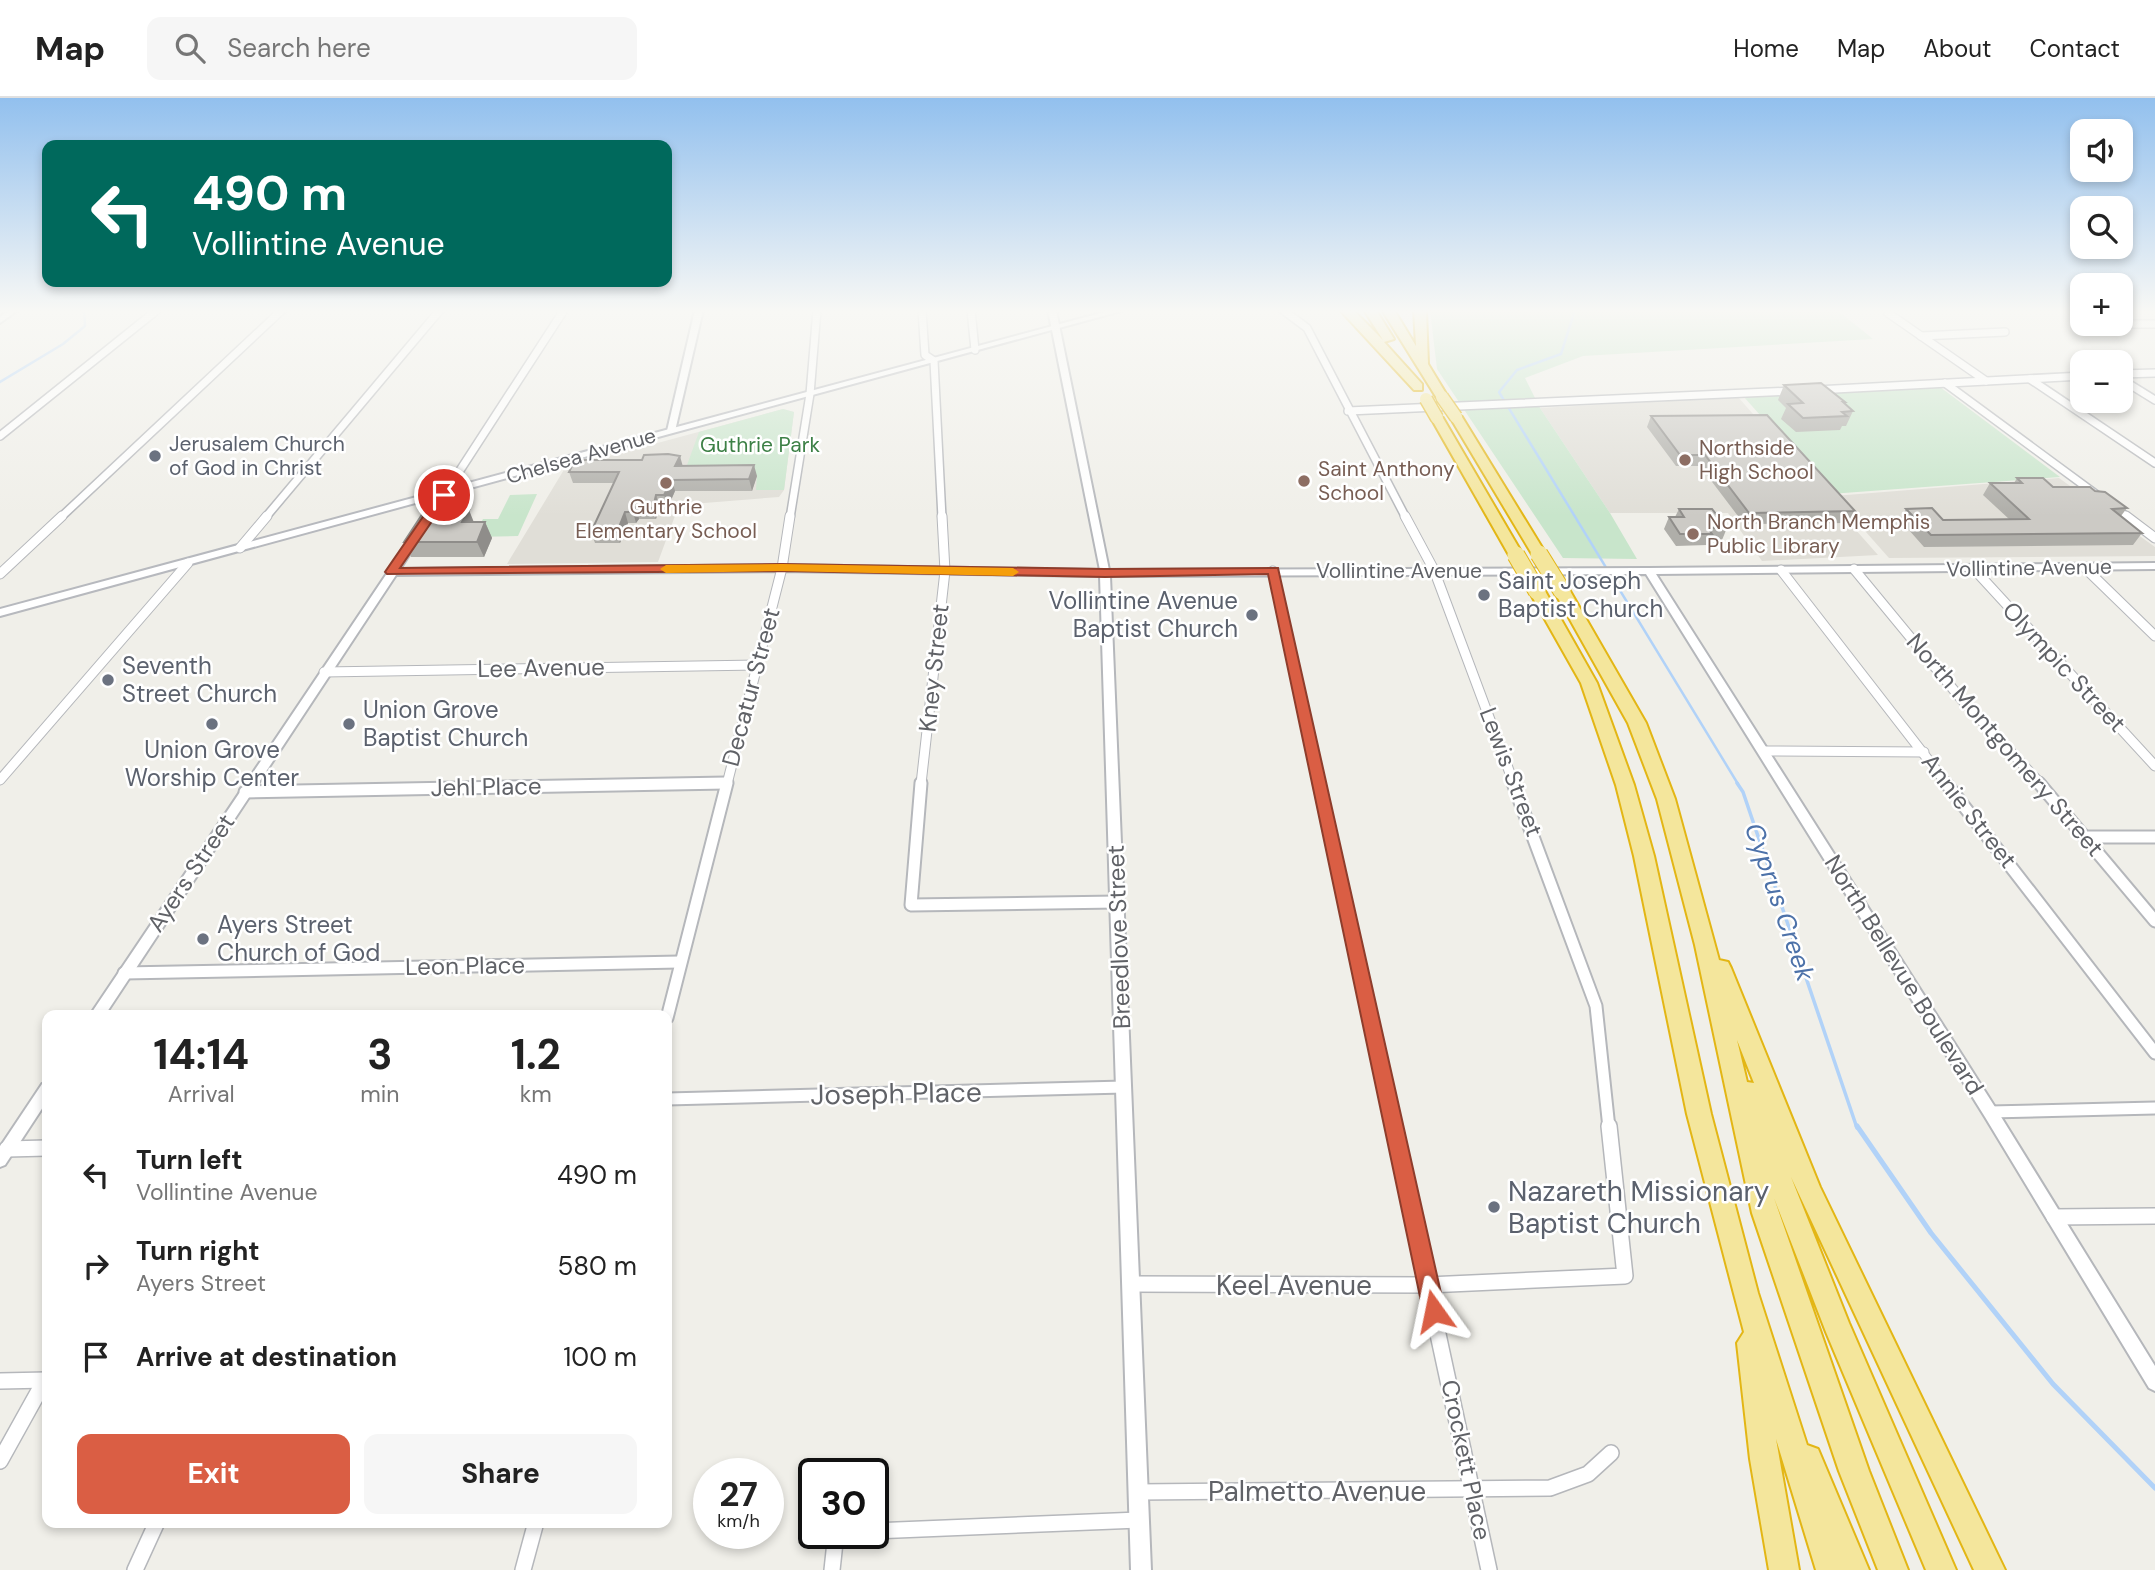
<!DOCTYPE html>
<html lang="en">
<head>
<meta charset="utf-8">
<style>
	body { margin:0; font-family:"DM Sans",sans-serif; background:#f6f6f6; color:#222; height:100vh; display:flex; flex-direction:column; font-size:26px; white-space:nowrap }
	* { box-sizing:border-box; margin:0 }
	p { font-size:23px; color:#767676 }
	.icon { flex:none; width:38px; height:38px; fill:none; stroke:currentColor; stroke-width:2; stroke-linecap:round; stroke-linejoin:round }
	.map { position:relative; flex:1; overflow:hidden }
	.drawer { position:absolute; left:42px; top:912px; width:630px; height:518px; display:flex; flex-direction:column; background:#fff; border-radius:14px; box-shadow:0 4px 10px #0003 }
	.drawer>* { flex:none }
	.guide { position:absolute; left:42px; top:42px; width:630px; height:147px; border-radius:14px; box-shadow:0 4px 10px #0003; background:#00695c; color:#fff; overflow:hidden }
	.buttons { position:absolute; left:2070px; top:21px; display:grid; gap:14px }
	.buttons a { display:grid; place-items:center; width:63px; height:63px; border-radius:14px; background:#fff; box-shadow:0 4px 10px #0003; font-size:35px }
	.speed { position:absolute; left:693px; top:1360px; display:flex; gap:14px; font-size:35px; font-weight:700; text-align:center }
	.speed>* { display:grid; place-content:center; width:91px; height:91px; border-radius:50%; background:#fff; box-shadow:0 4px 10px #0003; line-height:1 }
	.speed small { font-size:18px; font-weight:400 }
	.speed .limit { border:4px solid #111; border-radius:10px; background:#fff; color:#111 }
	.pin { position:absolute; display:grid; place-items:center; width:60px; height:60px; color:#fff; margin:-30px; border:4px solid #fff; border-radius:50%; box-shadow:0 2px 7px #0007 }
	.me { position:absolute; width:77px; margin:-38px; rotate:348deg; stroke-linejoin:round; filter:drop-shadow(0 0 5px #0008) }
	.turn { display:flex; align-items:center; gap:24px; height:147px; padding:0 35px; font-size:32px }
	.turn .icon { width:91px; height:91px; stroke-width:2.5 }
	.turn b { display:block; font-size:49px; line-height:60px }
	.eta { display:flex; justify-content:space-evenly; align-items:center; height:119px; text-align:center }
	.eta b { font-size:42px; font-weight:700; line-height:49px }
	.button { display:flex; gap:14px; margin-top:auto; padding:14px 35px }
	.button a { flex:1; height:80px; border-radius:14px; background:#da5e44; color:#fff; font-size:28px; font-weight:700; line-height:80px; text-align:center }
	.button a+a { background:#f6f6f6; color:#222 }
	ul { padding:0; list-style:none }
	li { display:flex; align-items:center; gap:21px; height:91px; padding:0 35px }
	li div { flex:1 }
	li b { display:block; font-size:26px }
	li em { font-style:normal }
	header { display:flex; align-items:center; gap:42px; box-sizing:border-box; height:98px; padding:0 35px; background:#fff; border-bottom:2px solid #e0e0e0 }
	header strong { font-size:33px }
	nav { display:flex; gap:38px; margin-inline-start:auto; font-size:24px }
	.search { width:490px; height:63px; background:#f6f6f6; display:flex; align-items:center; gap:18px; box-sizing:border-box; padding:0 24px; border-radius:14px; color:#767676; font-size:26px }
	.map>svg:first-child { display:block }
	.education { fill:#e0ded7 }
	.green { fill:#c8e5cb }
	.lines { fill:none; stroke-linecap:round; stroke-linejoin:round }
	.stream-far2 { stroke:#b1d2f8; stroke-width:2.5 }
	.stream-far1 { stroke:#b1d2f8; stroke-width:3.5 }
	.stream { stroke:#b1d2f8; stroke-width:5 }
	.minor-far3-casing { stroke:#b5b7bb; stroke-width:10 }
	.minor-far2-casing { stroke:#b5b7bb; stroke-width:11 }
	.minor-far1-casing { stroke:#b5b7bb; stroke-width:15 }
	.minor-casing { stroke:#b5b7bb; stroke-width:18 }
	.tertiary-casing { stroke:#b5b7bb; stroke-width:4 }
	.secondary-casing { stroke:#b7b9be; stroke-width:4 }
	.motorway-casing { stroke:#e3b615; stroke-width:4 }
	.minor-far3 { stroke:#fff; stroke-width:7 }
	.minor-far2 { stroke:#fff; stroke-width:9 }
	.minor-far1 { stroke:#fff; stroke-width:11 }
	.minor { stroke:#fff; stroke-width:15 }
	.tertiary { fill:#fff; fill-rule:evenodd }
	.secondary { fill:#fff; fill-rule:evenodd }
	.motorway { fill:#f4e69c; fill-rule:evenodd }
	.motorway-bridge-far1-casing { stroke:#e3b615; stroke-width:15; stroke-linecap:butt }
	.motorway-bridge-casing { stroke:#e3b615; stroke-width:19; stroke-linecap:butt }
	.motorway-bridge-far1 { stroke:#f4e69c; stroke-width:12 }
	.motorway-bridge { stroke:#f4e69c; stroke-width:17 }
	.wall { fill:#afaea9 }
	.shaded-wall { fill:#8f8d8a }
	.building { fill:#cccac5; stroke:#8f8d8a; stroke-width:2 }
	.route { fill:#da5e44; stroke:#8e3d2c; stroke-width:2 }
	.slow { fill:#f59e0b }
	.worship-dot { fill:#6b7280; stroke:#fff; stroke-width:2.5 }
	.education-dot { fill:#8d6e63; stroke:#fff; stroke-width:2.5 }
	.labels { text-anchor:middle; stroke-width:5; stroke-linejoin:round; paint-order:stroke }
	.far-worship-label { font-size:21px; fill:#5b616d; stroke:#fff; text-anchor:start }
	.far-park-label { font-size:21px; fill:#3d8046; stroke:#fff }
	.far-education-label { font-size:21px; fill:#785e54; stroke:#fff; text-anchor:start }
	.far-street-label { font-size:21px; fill:#606267; stroke:#fff }
	.worship-label { font-size:24px; fill:#5b616d; stroke:#fff; text-anchor:start }
	.street-label { font-size:24px; fill:#606267; stroke:#fff }
	.water-label { font-size:26px; font-style:italic; fill:#4d72a9; stroke:#fff }
	.near-street-label { font-size:28px; fill:#606267; stroke:#fff }
	.near-worship-label { font-size:28px; fill:#5b616d; stroke:#fff; text-anchor:start }
</style>
</head>
<body>
<header>
<strong>Map</strong>
<div class="search"><svg class="icon" aria-label="search" viewBox="0 0 24 24"><circle cx="10" cy="10" r="6"/><path d="M15 15l6 6"/></svg>Search here</div>
<nav><a>Home</a><a>Map</a><a>About</a><a>Contact</a></nav>
</header>
<div class="map">
<svg width="2155" height="1472" viewBox="0 0 2155 1472">
	<rect width="100%" height="100%" fill="#f0efe9"/>
	<!-- education -->
	<g class="education">
		<polygon points="1738,299 1878,457 1762,463 1728,415 1610,415 1540,310"/>
		<polygon points="783,311 794,314 784,392 779,399 679,407 658,464 507,466 565,370"/>
		<polygon points="2059,380 2155,449 2155,458 1889,460 1834,398"/>
	</g>
	<!-- green -->
	<g class="green">
		<polygon points="1430,212 1837,212 1873,241 1583,258 1525,280 1540,310 1610,415 1637,461 1563,460 1437,271"/>
		<polygon points="1940,289 2060,379 1830,396 1744,299"/>
		<polygon points="783,311 794,314 784,392 756,392 757,377 683,378 699,334"/>
		<polygon points="537,396 518,438 473,439 483,421 498,421 510,397"/>
	</g>
	<g class="lines">
		<!-- stream-far2 -->
		<g class="stream-far2">
			<polyline points="1575,212 1561,256 1517,272 1499,294 1738,686"/>
			<polyline points="0,284 63,246 85,228 84,212"/>
		</g>
		<!-- stream-far1 -->
		<polyline class="stream-far1" points="1737,685 1743,694 1857,1030"/>
		<!-- stream -->
		<polyline class="stream" points="1857,1028 1931,1135 2053,1286 2155,1390"/>
		<defs>
			<g id="minor-far3">
				<polyline points="922,212 925,257 934,263 942,420"/>
				<polyline points="971,212 975,252"/>
				<polyline points="1283,212 1307,230 1406,420"/>
				<polyline points="1888,215 1986,283"/>
				<polyline points="2121,226 2155,226"/>
				<polyline points="1921,238 2005,234"/>
				<polyline points="2121,276 2155,275"/>
				<polyline points="2030,281 2155,365"/>
				<polyline points="2121,281 2155,302"/>
				<polyline points="1945,285 2097,397"/>
				<polyline points="1816,292 2082,278"/>
				<polyline points="1348,313 1793,293"/>
				<polyline points="0,338 157,212"/>
				<polyline points="444,397 564,212"/>
				<polyline points="2113,408 2128,420"/>
				<polyline points="60,420 282,212"/>
				<polyline points="265,420 440,212"/>
				<polyline points="790,420 810,296 817,212"/>
			</g>
			<g id="minor-far2">
				<polyline points="1405,418 1434,472 1514,686"/>
				<polyline points="2126,418 2155,440"/>
				<polyline points="240,450 267,418"/>
				<polyline points="1973,470 2155,668"/>
				<polyline points="2085,470 2155,538"/>
				<polyline points="1854,471 1962,602 2041,686"/>
				<polyline points="1781,472 1947,686"/>
				<polyline points="1273,473 1319,686"/>
				<polyline points="0,476 62,418"/>
				<polyline points="324,574 758,567"/>
				<polyline points="1764,653 1924,654"/>
				<polyline points="0,682 188,465"/>
				<polyline points="650,686 726,685"/>
				<polyline points="727,686 782,470 790,418"/>
				<polyline points="921,686 945,473 942,418"/>
			</g>
			<g id="minor-far1">
				<polyline points="921,685 911,807 1117,804"/>
				<polyline points="1319,685 1393,1030"/>
				<polyline points="1513,685 1596,908 1609,1030"/>
				<polyline points="1946,685 2155,955"/>
				<polyline points="2039,685 2155,823"/>
				<polyline points="245,694 726,685"/>
				<polyline points="2085,739 2155,739"/>
				<polyline points="124,875 679,864"/>
				<polyline points="667,920 727,685"/>
				<polyline points="667,1001 1124,989"/>
				<polyline points="1990,1014 2155,1010"/>
			</g>
			<g id="minor">
				<polyline points="1393,1028 1489,1472"/>
				<polyline points="7,1051 47,1050"/>
				<polyline points="2054,1119 2155,1118"/>
				<polyline points="1131,1186 1428,1187 1625,1178 1609,1028"/>
				<polyline points="0,1283 47,1282"/>
				<polyline points="0,1363 45,1282"/>
				<polyline points="1138,1394 1550,1390 1588,1376 1611,1355"/>
				<polyline points="873,1433 1139,1422"/>
				<polyline points="135,1472 157,1424"/>
				<polyline points="523,1472 536,1424"/>
				<polyline points="832,1472 836,1435"/>
			</g>
			<g id="tertiary">
				<polygon points="10,212 18,212 0,225 0,219"/>
				<polygon points="695,212 703,212 675,333 671,335 667,333"/>
				<polygon points="1048,212 1056,212 1109,472 1649,470 2155,465 2155,471 1656,476 1995,1009 2155,1268 2155,1293 2149,1290 1985,1019 1646,476 1110,478 1151,1472 1131,1472 1100,478 782,473 396,477 105,917 90,917 441,395 448,397 400,471 782,467 1100,472"/>
				<polygon points="47,985 47,1003 5,1067 0,1069 0,1049 42,986"/>
			</g>
			<polygon id="secondary" points="1112,212 1125,212 0,518 0,511"/>
			<g id="motorway">
				<polygon points="1340,212 1353,212 1383,242 1364,212 1376,212 1394,241 1384,244 1422,286 1422,292 1414,292"/>
				<polygon points="1382,212 1394,212 1416,248 1414,212 1426,212 1428,266 1448,299 1446,302 1438,302"/>
				<polygon points="1456,315 1462,319 1546,456 1544,459 1539,460 1532,456 1450,319"/>
				<polygon points="1437,316 1443,320 1523,457 1521,460 1516,461 1509,457 1431,320"/>
				<polygon points="1537,488 1545,493 1597,585 1634,687 1654,758 1711,1016 1758,1195 1807,1347 1818,1351 1869,1472 1816,1472 1776,1341 1799,1472 1769,1472 1750,1361 1737,1245 1744,1234 1687,1016 1634,758 1616,687 1581,585 1529,493"/>
				<path d="M1562,488L1570,493L1646,625L1675,701L1719,862L1728,864L1731,870L1820,1089L2005,1472H1974L1791,1079L1849,1225L1956,1472H1926L1826,1234L1774,1100L1869,1373L1908,1472H1878L1839,1373L1752,1115L1695,847L1657,701L1628,625L1554,493ZM1737,942L1754,985L1747,984Z"/>
			</g>
		</defs>
		<!-- minor-far3 casing -->
		<use href="#minor-far3" class="minor-far3-casing"/>
		<!-- minor-far2 casing -->
		<use href="#minor-far2" class="minor-far2-casing"/>
		<!-- minor-far1 casing -->
		<use href="#minor-far1" class="minor-far1-casing"/>
		<!-- minor casing -->
		<use href="#minor" class="minor-casing"/>
		<!-- tertiary casing -->
		<use href="#tertiary" class="tertiary-casing"/>
		<!-- secondary casing -->
		<use href="#secondary" class="secondary-casing"/>
		<!-- motorway casing -->
		<use href="#motorway" class="motorway-casing"/>
		<!-- minor-far3 -->
		<use href="#minor-far3" class="minor-far3"/>
		<!-- minor-far2 -->
		<use href="#minor-far2" class="minor-far2"/>
		<!-- minor-far1 -->
		<use href="#minor-far1" class="minor-far1"/>
		<!-- minor -->
		<use href="#minor" class="minor"/>
		<!-- tertiary -->
		<use href="#tertiary" class="tertiary"/>
		<!-- secondary -->
		<use href="#secondary" class="secondary"/>
		<!-- motorway -->
		<use href="#motorway" class="motorway"/>
		<defs>
			<g id="motorway-bridge-far1">
				<polyline points="1442,299 1456,319"/>
				<polyline points="1426,301 1437,320"/>
			</g>
			<g id="motorway-bridge">
				<polyline points="1539,456 1562,493"/>
				<polyline points="1516,457 1537,493"/>
			</g>
		</defs>
		<!-- motorway-bridge-far1 casing -->
		<use href="#motorway-bridge-far1" class="motorway-bridge-far1-casing"/>
		<!-- motorway-bridge casing -->
		<use href="#motorway-bridge" class="motorway-bridge-casing"/>
		<!-- motorway-bridge-far1 -->
		<use href="#motorway-bridge-far1" class="motorway-bridge-far1"/>
		<!-- motorway-bridge -->
		<use href="#motorway-bridge" class="motorway-bridge"/>
	</g>
	<!-- wall -->
	<g class="wall">
		<polygon points="1784,287 1845,304 1844,306 1853,313 1846,328 1842,328 1840,332 1796,334 1781,321 1786,310 1778,302"/>
		<polygon points="1651,318 1855,413 1849,425 1744,426 1700,368 1676,368 1647,329"/>
		<polygon points="682,368 757,378 752,393 675,393 668,409 659,409 656,421 639,421 636,425 628,425 620,445 595,445 591,434 614,385 573,385 569,374"/>
		<polygon points="2017,380 2053,389 2095,393 2127,410 2121,418 2142,435 2133,447 1924,449 1900,422 1906,411 1943,422 2009,421 1983,397 1990,385 2014,385"/>
		<polygon points="1679,411 1727,430 1722,442 1710,442 1707,447 1676,448 1664,431 1669,419 1675,419"/>
		<polygon points="474,424 485,424 492,440 484,459 411,459 404,444"/>
	</g>
	<!-- shaded-wall -->
	<g class="shaded-wall">
		<polygon points="680,358 683,369 675,368"/>
		<polygon points="754,367 757,378 752,393 749,381"/>
		<polygon points="672,382 675,393 668,409 664,397"/>
		<polygon points="656,397 659,409 656,421 653,410"/>
		<polygon points="636,409 639,421 636,425 633,414"/>
		<polygon points="469,412 475,427 462,424"/>
		<polygon points="625,414 628,425 620,445 617,434"/>
		<polygon points="485,424 492,440 484,459 477,444"/>
	</g>
	<!-- building -->
	<g class="building">
		<polygon points="1821,285 1845,304 1843,304 1853,313 1842,314 1847,318 1803,320 1788,306 1803,305 1784,287"/>
		<polygon points="1767,317 1855,413 1749,415 1705,357 1680,357 1651,318"/>
		<polygon points="668,356 680,358 675,368 754,367 749,381 672,382 664,397 656,397 653,410 636,409 633,414 625,414 617,434 591,434 619,374 569,374 575,362 642,362 644,357"/>
		<polygon points="2017,380 2043,380 2053,389 2090,389 2095,393 2105,394 2127,410 2112,411 2142,435 1931,437 1906,411 1932,410 1943,422 2029,421 1990,385 2022,385"/>
		<polygon points="1679,411 1712,411 1727,430 1708,430 1712,436 1680,436 1669,419 1684,419"/>
		<polygon points="425,412 469,412 462,424 485,424 477,444 404,444"/>
	</g>
	<!-- sky -->
	<linearGradient id="sky" x2="0" y2="1"><stop stop-color="#92c0ee"/><stop offset="0.51" stop-color="#f8f8f5"/><stop offset="1" stop-color="#f8f8f5" stop-opacity="0"/></linearGradient>
	<rect width="2155" height="418" fill="url(#sky)"/>
	<!-- route -->
	<polygon class="route" points="444,393 450,397 400,470 782,466 1105,471 1278,470 1445,1213 1442,1221 1434,1224 1426,1221 1423,1213 1268,476 1105,479 782,473 387,476 385,474 440,394"/>
	<!-- slow -->
	<polygon class="slow" points="782,466 1013,470 1019,474 1013,478 782,473 666,475 660,471 666,467"/>
	<!-- markers -->
	<g class="worship-dot">
		<circle cx="155" cy="358" r="7"/>
		<circle cx="1484" cy="497" r="7"/>
		<circle cx="1252" cy="517" r="7"/>
		<circle cx="108" cy="582" r="7"/>
		<circle cx="212" cy="626" r="7"/>
		<circle cx="349" cy="626" r="7"/>
		<circle cx="203" cy="841" r="7"/>
		<circle cx="1494" cy="1109" r="7"/>
	</g>
	<g class="education-dot">
		<circle cx="1685" cy="362" r="7"/>
		<circle cx="1304" cy="383" r="7"/>
		<circle cx="666" cy="385" r="7"/>
		<circle cx="1693" cy="436" r="7"/>
	</g>
	<g class="labels">
		<!-- far-worship labels -->
		<g class="far-worship-label">
			<text x="169" y="353">Jerusalem Church<tspan x="169" dy="24">of God in Christ</tspan></text>
		</g>
		<!-- far-park labels -->
		<g class="far-park-label">
			<text x="760" y="354">Guthrie Park</text>
		</g>
		<!-- far-education labels -->
		<g class="far-education-label">
			<text x="1699" y="357">Northside<tspan x="1699" dy="24">High School</tspan></text>
			<text x="1318" y="378">Saint Anthony<tspan x="1318" dy="24">School</tspan></text>
			<text x="666" y="416" text-anchor="middle">Guthrie<tspan x="666" dy="24">Elementary School</tspan></text>
			<text x="1707" y="431">North Branch Memphis<tspan x="1707" dy="24">Public Library</tspan></text>
		</g>
		<!-- far-street labels -->
		<g class="far-street-label">
			<text transform="translate(581 358) rotate(-16)" y="7">Chelsea Avenue</text>
			<text transform="translate(2029 470) rotate(-1)" y="7">Vollintine Avenue</text>
			<text x="1399" y="480">Vollintine Avenue</text>
		</g>
		<!-- worship labels -->
		<g class="worship-label">
			<text x="1498" y="491">Saint Joseph<tspan x="1498" dy="28">Baptist Church</tspan></text>
			<text x="1238" y="511" text-anchor="end">Vollintine Avenue<tspan x="1238" dy="28">Baptist Church</tspan></text>
			<text x="122" y="576">Seventh<tspan x="122" dy="28">Street Church</tspan></text>
			<text x="363" y="620">Union Grove<tspan x="363" dy="28">Baptist Church</tspan></text>
			<text x="212" y="660" text-anchor="middle">Union Grove<tspan x="212" dy="28">Worship Center</tspan></text>
			<text x="217" y="835">Ayers Street<tspan x="217" dy="28">Church of God</tspan></text>
		</g>
		<!-- street labels -->
		<g class="street-label">
			<text transform="translate(2064 569) rotate(47)" y="8">Olympic Street</text>
			<text transform="translate(541 570) rotate(-1)" y="8">Lee Avenue</text>
			<text transform="translate(934 570) rotate(-84)" y="8">Kney Street</text>
			<text transform="translate(751 589) rotate(-75)" y="8">Decatur Street</text>
			<text transform="translate(2005 647) rotate(49)" y="8">North Montgomery Street</text>
			<text transform="translate(1511 674) rotate(69)" y="8">Lewis Street</text>
			<text transform="translate(486 689) rotate(-1)" y="8">Jehl Place</text>
			<text transform="translate(1969 713) rotate(52)" y="8">Annie Street</text>
			<text transform="translate(191 775) rotate(-56)" y="8">Ayers Street</text>
			<text transform="translate(1119 839) rotate(-92)" y="8">Breedlove Street</text>
			<text transform="translate(465 868) rotate(-1)" y="8">Leon Place</text>
			<text transform="translate(1904 877) rotate(58)" y="8">North Bellevue Boulevard</text>
			<text transform="translate(1466 1362) rotate(78)" y="8">Crockett Place</text>
		</g>
		<!-- water labels -->
		<g class="water-label">
			<text transform="translate(1780 804) rotate(71)" y="9">Cyprus Creek</text>
		</g>
		<!-- near-street labels -->
		<g class="near-street-label">
			<text transform="translate(896 995) rotate(-1)" y="10">Joseph Place</text>
			<text x="1294" y="1197">Keel Avenue</text>
			<text x="1317" y="1403">Palmetto Avenue</text>
		</g>
		<!-- near-worship labels -->
		<g class="near-worship-label">
			<text x="1508" y="1103">Nazareth Missionary<tspan x="1508" dy="32">Baptist Church</tspan></text>
		</g>
	</g>
</svg>
<div class="buttons">
<a><svg class="icon" aria-label="sound" viewBox="0 0 24 24"><path d="M4 9h4l5-4v14l-5-4H4zM17 9q2 3 0 6"/></svg></a>
<a><svg class="icon" aria-label="search" viewBox="0 0 24 24"><circle cx="10" cy="10" r="6"/><path d="M15 15l6 6"/></svg></a>
<a>+</a>
<a>−</a>
</div>
<div class="speed"><div>27<small>km/h</small></div><div class="limit">30</div></div>
<div class="pin" style="left:444px;top:397px;background:#d93025"><svg class="icon" aria-label="arrive" viewBox="0 0 24 24"><path d="M6 21V4h12l-3 4 3 4H6"/></svg></div>
<svg class="me" style="left:1434px;top:1213px" viewBox="-20 -20 40 40"><path d="M0-17L14 15 0 8-14 15z" fill="#da5e44" stroke="#fff" stroke-width="4"/></svg>
<div class="guide">
<div class="turn"><svg class="icon" aria-label="left" viewBox="0 0 24 24"><path d="M17 20v-9H6M10 6l-5 5 5 5"/></svg><div><b>490 m</b>Vollintine Avenue</div></div>
</div>
<section class="drawer">
<div class="eta">
<div><b>14:14</b><p>Arrival</p></div>
<div><b>3</b><p>min</p></div>
<div><b>1.2</b><p>km</p></div>
</div>
<ul>
<li><svg class="icon" aria-label="left" viewBox="0 0 24 24"><path d="M17 20v-9H6M10 6l-5 5 5 5"/></svg><div><b>Turn left</b><p>Vollintine Avenue</p></div><em>490 m</em></li>
<li><svg class="icon" aria-label="right" viewBox="0 0 24 24"><path d="M7 20v-9h11M14 6l5 5-5 5"/></svg><div><b>Turn right</b><p>Ayers Street</p></div><em>580 m</em></li>
<li><svg class="icon" aria-label="arrive" viewBox="0 0 24 24"><path d="M6 21V4h12l-3 4 3 4H6"/></svg><div><b>Arrive at destination</b></div><em>100 m</em></li>
</ul>
<div class="button"><a>Exit</a><a>Share</a></div>
</section>
</div>
</body>
</html>
